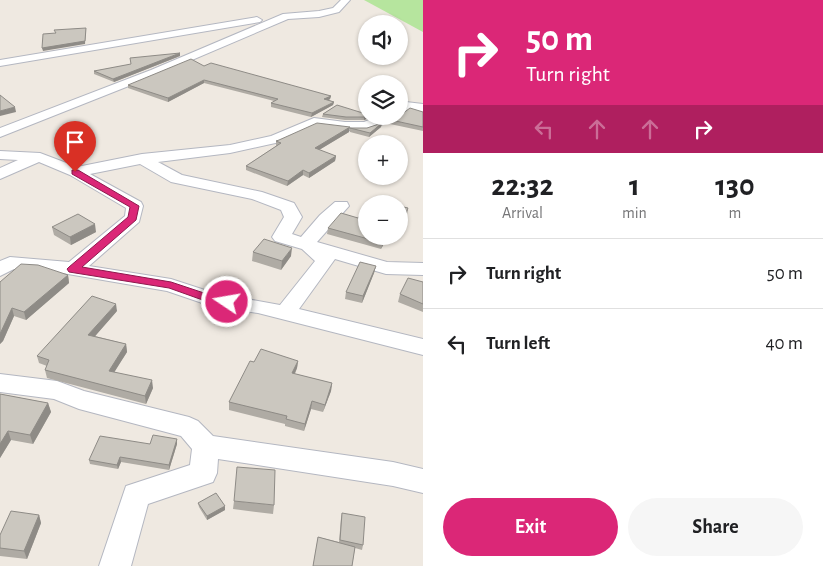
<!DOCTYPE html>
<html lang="en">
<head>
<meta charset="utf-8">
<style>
	body { margin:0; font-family:"Alegreya Sans",sans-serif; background:#f6f6f6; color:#202124; height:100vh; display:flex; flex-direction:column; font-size:19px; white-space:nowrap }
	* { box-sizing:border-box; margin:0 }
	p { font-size:16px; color:#757577 }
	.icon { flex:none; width:28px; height:28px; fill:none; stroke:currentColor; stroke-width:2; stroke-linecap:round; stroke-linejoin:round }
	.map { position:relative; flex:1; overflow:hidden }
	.drawer { display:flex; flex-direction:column; background:#fff; width:400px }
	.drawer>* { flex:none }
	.guide { background:#db2777; color:#fff; overflow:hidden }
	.buttons { position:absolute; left:358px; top:15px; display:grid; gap:10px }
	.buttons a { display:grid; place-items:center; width:50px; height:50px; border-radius:50%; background:#fff; box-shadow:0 1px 4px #0004; font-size:25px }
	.pin { position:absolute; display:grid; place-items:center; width:42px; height:42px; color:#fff; margin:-51px -21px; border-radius:50% 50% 50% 0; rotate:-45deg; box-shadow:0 0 5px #0007 }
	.pin .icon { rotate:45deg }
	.me { position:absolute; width:55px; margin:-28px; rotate:282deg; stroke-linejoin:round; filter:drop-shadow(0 0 4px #0008) }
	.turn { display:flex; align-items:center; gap:18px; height:105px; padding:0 20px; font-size:22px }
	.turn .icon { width:65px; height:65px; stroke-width:2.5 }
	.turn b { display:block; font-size:35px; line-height:42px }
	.lanes { display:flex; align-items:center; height:48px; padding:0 20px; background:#0003; justify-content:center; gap:25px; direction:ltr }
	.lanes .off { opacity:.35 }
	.eta { display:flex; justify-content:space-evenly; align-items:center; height:85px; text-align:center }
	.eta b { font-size:30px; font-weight:700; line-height:35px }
	.cta { display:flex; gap:10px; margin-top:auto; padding:10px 20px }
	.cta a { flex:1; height:58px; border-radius:30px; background:#db2777; color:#fff; font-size:20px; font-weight:700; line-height:58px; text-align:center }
	.cta a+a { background:#f6f6f6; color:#202124 }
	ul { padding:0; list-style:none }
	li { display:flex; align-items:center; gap:15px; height:70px; padding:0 20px; border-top:1px solid #e0e0e0 }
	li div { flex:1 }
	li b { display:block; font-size:19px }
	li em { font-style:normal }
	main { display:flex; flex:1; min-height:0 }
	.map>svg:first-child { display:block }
	.green { fill:#b6e59e }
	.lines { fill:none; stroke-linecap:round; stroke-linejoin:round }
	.minor-casing { stroke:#b4b7c1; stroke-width:2 }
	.minor { fill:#fff; fill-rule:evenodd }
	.wall { fill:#afaba4 }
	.shaded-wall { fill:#8e8b86 }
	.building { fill:#cbc7bf; stroke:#8e8b86 }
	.route { fill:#db2777; stroke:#8e194d }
</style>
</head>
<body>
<main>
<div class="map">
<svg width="423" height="566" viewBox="0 0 423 566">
	<rect width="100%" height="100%" fill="#efe9e1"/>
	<!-- green -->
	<polygon class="green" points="364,0 423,0 423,32"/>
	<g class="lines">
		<defs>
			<g id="minor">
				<polygon points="341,0 350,0 339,12 319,17 288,19 159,74 0,137 0,128 151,70 283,14 319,11 333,8"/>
				<polygon points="257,17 262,20 260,22 0,66 0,60"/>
				<polygon points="406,102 423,104 423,112 409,110 399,116 399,106"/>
				<path d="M379,116H398L397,119L366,130H345L316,126L280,142L230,153L158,162L182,175L262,192L294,203L302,217L292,234L301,237L320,215L335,202H347L349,206L317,242L387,262L423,263V275L386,274L335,259L299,309L423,339V355L258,313L211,306L167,291L62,273L14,269L0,276V261L10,257L69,262L125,216L126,208L70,175L39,162L0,179V168L18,160L0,159V151L40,153L77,167L142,154L230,145L271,136L314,118L345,122H364ZM140,164L171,182L252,199L281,210L284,217L272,237L275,241L302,249L315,261L280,305L214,293L171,279L89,266L139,222L143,206L141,202L90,174Z"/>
				<polygon points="0,374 57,381 84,391 189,417 198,421 213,436 393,462 423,469 423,493 393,486 218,459 217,473 213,482 148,504 131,566 99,566 126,486 190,465 192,449 181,436 79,409 54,399 0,392"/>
			</g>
		</defs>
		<!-- minor casing -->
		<use href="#minor" class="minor-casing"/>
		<!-- minor -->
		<use href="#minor" class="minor"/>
	</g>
	<!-- wall -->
	<g class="wall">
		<polygon points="180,56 114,82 94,74 94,71"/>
		<polygon points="204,66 331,96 330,99 329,100 334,102 333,105 311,117 271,107 271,103 274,101 204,83 168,102 128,88 128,85"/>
		<polygon points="337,105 369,118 364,120 345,120 322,117 323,114"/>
		<polygon points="423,112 423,131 390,124 391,120"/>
		<polygon points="382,123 381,127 369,137 350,132 350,128 367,128"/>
		<polygon points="350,127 349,132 319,150 336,156 335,161 309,178 303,175 287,186 246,170 246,166 276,146 276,141"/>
		<polygon points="358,218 366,236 388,236 381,249 327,234 328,228"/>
		<polygon points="52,227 96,232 71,245 54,235"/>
		<polygon points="253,252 291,256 281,270 252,261"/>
		<polygon points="376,266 374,273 362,303 345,299 346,292"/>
		<polygon points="68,275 69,283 26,320 14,316 3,341 0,344 0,282"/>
		<polygon points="423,282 423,312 398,302 400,294"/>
		<polygon points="117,311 95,336 126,344 127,352 114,372 153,388 146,404 47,378 45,370 47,366 39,363 37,356"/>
		<polygon points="298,361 297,368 295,374 332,383 331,391 323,412 311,409 304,431 285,426 285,424 229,410 229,402 254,362"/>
		<polygon points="0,394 48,403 51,412 33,444 11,440 0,458"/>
		<polygon points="177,439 177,444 169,470 121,462 118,469 90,464 89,460 150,444"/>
		<polygon points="234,501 274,505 273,514 233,509"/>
		<polygon points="198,503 225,510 207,520 199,507"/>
		<polygon points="342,513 363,545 362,550 355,548 352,566 313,566 318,537 339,542 341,518"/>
		<polygon points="39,515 41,523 27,559 0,556 0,535"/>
	</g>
	<!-- shaded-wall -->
	<g class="shaded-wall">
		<polygon points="86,28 85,44 43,51 42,48"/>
		<polygon points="180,53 180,56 114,82 113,79"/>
		<polygon points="204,80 204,83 168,102 168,98"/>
		<polygon points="331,96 330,99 324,102 324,99"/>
		<polygon points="334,102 333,105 311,117 312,113"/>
		<polygon points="15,107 16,112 0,116 0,111"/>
		<polygon points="366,116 369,116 369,118 364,120 364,117"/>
		<polygon points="382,123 381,127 369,137 370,133"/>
		<polygon points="350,127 349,132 314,153 315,148"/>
		<polygon points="336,156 335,161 309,178 309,173"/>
		<polygon points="303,170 303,175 287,186 288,181"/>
		<polygon points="408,208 407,214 399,230 399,227"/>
		<polygon points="95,224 96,232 71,245 70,237"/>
		<polygon points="386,236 388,236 381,249 383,243"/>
		<polygon points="292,248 291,256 281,270 282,261"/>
		<polygon points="376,266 374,273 362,303 363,296"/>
		<polygon points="68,275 69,283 26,320 24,312"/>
		<polygon points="116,304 117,311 90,342 88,335"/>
		<polygon points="12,308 14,316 3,341 0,344 0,334"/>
		<polygon points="126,344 127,352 110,379 109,371"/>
		<polygon points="298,361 297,368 291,381 292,373"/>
		<polygon points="152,380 153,388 146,404 145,396"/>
		<polygon points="332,383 331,391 323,412 325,405"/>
		<polygon points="312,401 311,409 304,431 305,424"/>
		<polygon points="48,403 51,412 33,444 30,435"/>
		<polygon points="8,431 11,440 0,458 0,444"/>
		<polygon points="177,439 177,444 169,470 169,465"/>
		<polygon points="120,457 121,462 118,469 117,465"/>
		<polygon points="225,506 225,510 207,520 207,516"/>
		<polygon points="39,515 41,523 27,559 24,551"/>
	</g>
	<!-- building -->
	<g class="building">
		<polygon points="86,28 85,41 42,48 43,34 56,33 54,30"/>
		<polygon points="180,53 113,79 94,71 131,64 130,58"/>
		<polygon points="191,59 204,66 211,63 331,96 324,99 334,102 312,113 271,103 278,99 204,80 168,98 128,85"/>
		<polygon points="0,95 15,107 0,111"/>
		<polygon points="337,105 366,114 366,116 364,117 346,117 323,114"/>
		<polygon points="410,108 423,112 423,127 391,120 398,117"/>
		<polygon points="317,123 350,127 315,148 336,156 309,173 303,170 288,181 246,166 281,143 276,141 279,140"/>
		<polygon points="382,123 370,133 350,128 367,128"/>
		<polygon points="374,199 391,204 370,204"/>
		<polygon points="399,206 408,208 399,227"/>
		<polygon points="366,208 366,236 386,236 383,243 328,228 341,213 358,218"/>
		<polygon points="78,214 95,224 70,237 52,227"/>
		<polygon points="264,239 292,248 282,261 253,252"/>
		<polygon points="360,262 376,266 363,296 346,292"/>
		<polygon points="21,264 38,265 68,275 24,312 12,308 0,334 0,282"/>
		<polygon points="408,278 423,282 423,304 400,294"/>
		<polygon points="92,296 116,304 88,335 126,344 109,371 152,380 145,396 45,370 49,360 37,356"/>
		<polygon points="261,349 298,361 292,373 332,383 325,405 312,401 305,424 286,419 287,416 229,402 250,361 254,362"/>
		<polygon points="0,394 48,403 30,435 8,431 0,444"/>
		<polygon points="153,435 177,439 169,465 120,457 117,465 89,460 100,436 150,444"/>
		<polygon points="237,467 275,470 274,505 234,501"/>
		<polygon points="216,493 225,506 207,516 198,503"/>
		<polygon points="11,511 39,515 24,551 0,548 0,535"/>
		<polygon points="342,513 365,517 363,545 340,540"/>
		<polygon points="318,537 355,547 352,566 313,566"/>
	</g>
	<!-- route -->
	<polygon class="route" points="72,170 78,170 139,206 136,220 82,267 171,282 213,296 231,299 233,302 231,304 211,303 169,288 69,272 67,269 69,267 128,217 130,207 72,174"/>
</svg>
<div class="buttons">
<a><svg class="icon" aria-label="sound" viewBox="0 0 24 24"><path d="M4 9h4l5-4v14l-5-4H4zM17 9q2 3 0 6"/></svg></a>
<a><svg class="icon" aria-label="layers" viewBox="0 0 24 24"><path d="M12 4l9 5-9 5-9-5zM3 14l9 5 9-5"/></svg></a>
<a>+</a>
<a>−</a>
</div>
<div class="pin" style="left:75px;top:172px;background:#d93025"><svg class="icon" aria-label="arrive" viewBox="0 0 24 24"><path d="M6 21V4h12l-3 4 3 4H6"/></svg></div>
<svg class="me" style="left:227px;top:302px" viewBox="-20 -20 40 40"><circle r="17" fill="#db2777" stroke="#fff" stroke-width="3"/><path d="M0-11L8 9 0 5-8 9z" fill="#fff"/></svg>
</div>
<section class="drawer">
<div class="guide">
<div class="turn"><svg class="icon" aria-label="right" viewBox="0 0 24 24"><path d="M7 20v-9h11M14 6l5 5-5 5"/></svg><div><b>50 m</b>Turn right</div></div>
<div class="lanes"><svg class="icon off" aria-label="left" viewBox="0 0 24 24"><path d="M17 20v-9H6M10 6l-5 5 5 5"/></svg><svg class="icon off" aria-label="ahead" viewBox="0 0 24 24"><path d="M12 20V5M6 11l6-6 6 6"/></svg><svg class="icon off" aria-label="ahead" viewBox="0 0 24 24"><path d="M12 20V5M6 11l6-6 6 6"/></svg><svg class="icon" aria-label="right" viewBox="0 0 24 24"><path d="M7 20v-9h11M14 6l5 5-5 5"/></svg></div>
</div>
<div class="eta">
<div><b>22:32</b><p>Arrival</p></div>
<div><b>1</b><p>min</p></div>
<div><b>130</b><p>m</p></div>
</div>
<ul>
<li><svg class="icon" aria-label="right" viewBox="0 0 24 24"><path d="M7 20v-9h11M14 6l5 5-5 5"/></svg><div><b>Turn right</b></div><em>50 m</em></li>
<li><svg class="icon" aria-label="left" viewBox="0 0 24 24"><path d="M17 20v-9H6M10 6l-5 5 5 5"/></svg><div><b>Turn left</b></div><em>40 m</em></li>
</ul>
<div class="cta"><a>Exit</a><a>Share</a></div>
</section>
</main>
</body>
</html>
